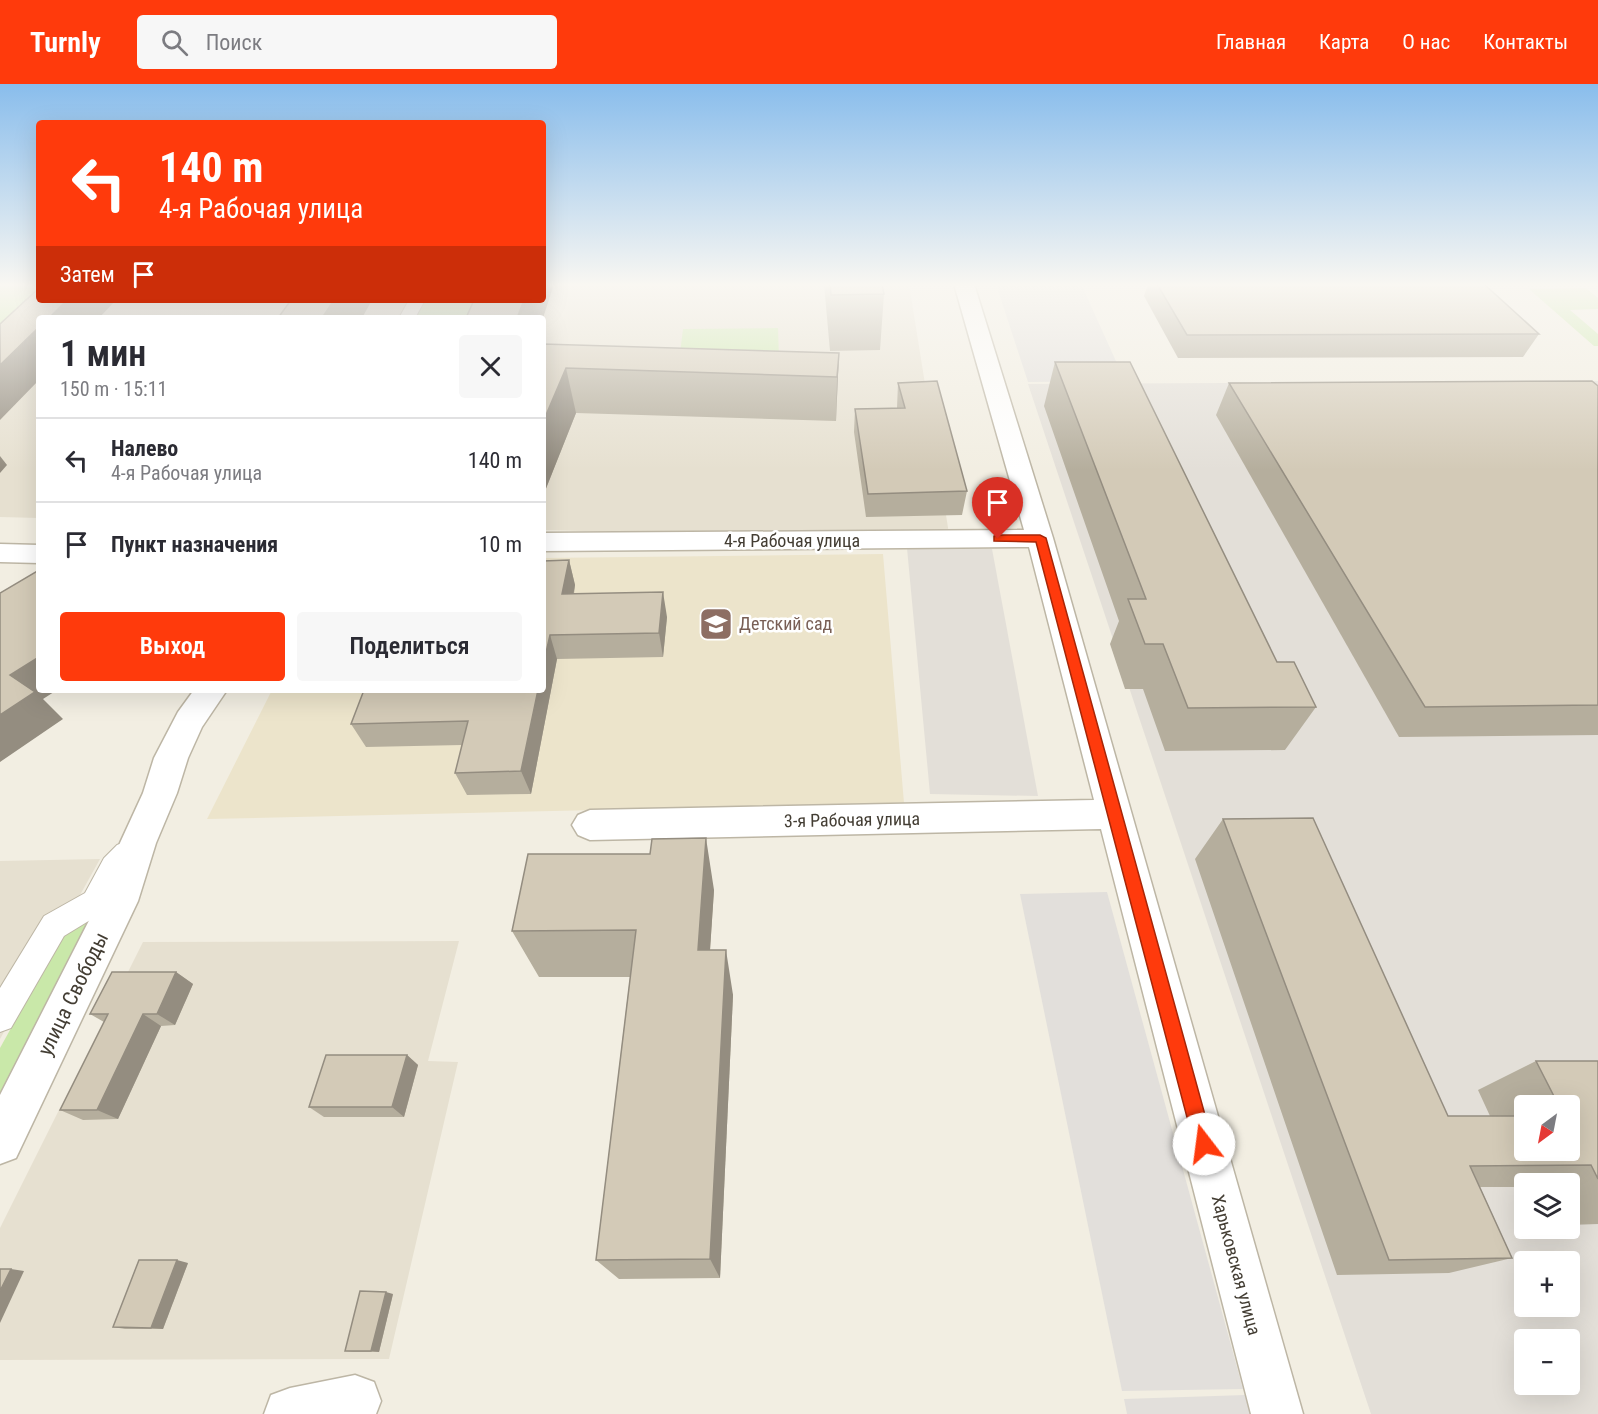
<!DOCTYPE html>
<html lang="ru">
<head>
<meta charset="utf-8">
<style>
	body { margin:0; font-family:"Roboto Condensed",sans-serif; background:#f7f7f7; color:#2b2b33; height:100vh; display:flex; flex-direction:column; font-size:22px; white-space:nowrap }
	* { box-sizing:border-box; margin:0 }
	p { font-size:20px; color:#7c7c81 }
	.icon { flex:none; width:33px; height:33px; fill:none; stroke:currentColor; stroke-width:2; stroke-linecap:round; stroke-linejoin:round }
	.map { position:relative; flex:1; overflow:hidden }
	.drawer { position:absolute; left:36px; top:231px; width:510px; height:378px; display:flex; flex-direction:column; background:#fff; border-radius:6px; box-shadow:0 6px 24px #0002 }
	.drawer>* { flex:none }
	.top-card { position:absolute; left:36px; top:36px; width:510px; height:183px; border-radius:6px; box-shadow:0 6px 24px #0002; background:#ff3a0c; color:#fff; overflow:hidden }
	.needle { width:39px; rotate:212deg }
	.controls { position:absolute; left:1514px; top:1011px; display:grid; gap:12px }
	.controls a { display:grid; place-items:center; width:66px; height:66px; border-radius:6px; background:#fff; box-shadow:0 6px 24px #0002; font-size:30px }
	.pin { position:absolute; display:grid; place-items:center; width:51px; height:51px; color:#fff; margin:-62px -26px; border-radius:50% 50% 50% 0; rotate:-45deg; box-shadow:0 0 6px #0007 }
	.pin .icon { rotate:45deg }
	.me { position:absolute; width:66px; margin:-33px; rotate:345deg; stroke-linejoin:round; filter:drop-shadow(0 0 4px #0008) }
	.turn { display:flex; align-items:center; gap:21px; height:126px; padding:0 24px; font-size:27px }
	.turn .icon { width:78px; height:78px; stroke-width:2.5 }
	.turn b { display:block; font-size:42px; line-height:51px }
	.then { display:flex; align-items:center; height:57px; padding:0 24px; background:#0003; gap:12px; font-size:22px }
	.round { display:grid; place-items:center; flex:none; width:63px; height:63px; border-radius:6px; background:#f7f7f7 }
	.summary { display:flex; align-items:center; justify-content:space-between; height:102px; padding:0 24px }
	h1 { font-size:36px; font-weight:600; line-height:45px }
	.primary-button { display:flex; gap:12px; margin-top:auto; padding:12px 24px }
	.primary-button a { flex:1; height:69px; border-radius:6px; background:#ff3a0c; color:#fff; font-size:24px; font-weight:600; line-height:69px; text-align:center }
	.primary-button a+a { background:#f7f7f7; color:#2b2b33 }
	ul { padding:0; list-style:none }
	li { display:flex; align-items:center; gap:18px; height:84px; padding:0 24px; border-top:2px solid #e1e1e2 }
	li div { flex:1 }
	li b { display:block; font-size:22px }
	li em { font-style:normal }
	header { display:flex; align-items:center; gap:36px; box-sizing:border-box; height:84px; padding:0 30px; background:#ff3a0c; color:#fff }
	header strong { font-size:28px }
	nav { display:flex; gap:33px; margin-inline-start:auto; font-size:21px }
	.search { width:420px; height:54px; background:#f7f7f7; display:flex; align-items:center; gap:15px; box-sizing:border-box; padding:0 21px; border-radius:6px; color:#7c7c81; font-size:22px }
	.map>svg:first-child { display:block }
	.residential { fill:#e6e0d0 }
	.industrial { fill:#e3dfd8; fill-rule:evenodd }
	.education { fill:#ece4cb }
	.green { fill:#c9e8a9 }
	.parking { fill:#e2dfdb }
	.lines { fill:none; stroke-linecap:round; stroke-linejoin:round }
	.pedestrian-casing { stroke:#bdb6a5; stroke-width:2 }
	.minor-casing { stroke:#bdb6a5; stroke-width:3 }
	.pedestrian { fill:#fff; fill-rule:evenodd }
	.minor { fill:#fff; fill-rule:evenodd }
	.wall { fill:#b5ae9d; fill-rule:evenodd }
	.shaded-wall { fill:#948d80 }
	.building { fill:#d3cab7; stroke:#948d80; stroke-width:1.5 }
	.route { fill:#ff3a0c; stroke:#a62608; stroke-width:1.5 }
	.labels { text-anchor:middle; stroke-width:5; stroke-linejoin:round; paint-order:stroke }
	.street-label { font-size:18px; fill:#433d33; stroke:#fff }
	.education-label { font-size:18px; fill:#785e54; stroke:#fff; text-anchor:start }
	.near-street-label { font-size:21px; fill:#433d33; stroke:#fff }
</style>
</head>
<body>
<header>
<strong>Turnly</strong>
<div class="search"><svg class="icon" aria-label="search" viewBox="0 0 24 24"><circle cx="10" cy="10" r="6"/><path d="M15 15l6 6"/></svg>Поиск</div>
<nav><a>Главная</a><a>Карта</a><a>О нас</a><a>Контакты</a></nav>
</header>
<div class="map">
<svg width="1598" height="1330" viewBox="0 0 1598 1330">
	<rect width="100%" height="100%" fill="#f2eee2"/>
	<!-- residential -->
	<g class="residential">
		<polygon points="543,200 909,200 950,456 543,446 543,234 39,234 39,434 0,433 0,258 41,216 543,216"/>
		<polygon points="100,775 0,955 0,777"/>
		<polygon points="459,857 428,977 458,978 389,1275 0,1276 0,1144 143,858"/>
	</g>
	<!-- industrial -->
	<g class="industrial">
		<path d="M1598,297V1330H1371L1028,300ZM1524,1022H1569V1066H1524ZM1524,1100H1569V1144H1524ZM1524,1178H1569V1222H1524ZM1524,1256H1569V1300H1524Z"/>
		<polygon points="907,464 992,465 1038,712 930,710"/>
	</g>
	<!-- education -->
	<polygon class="education" points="883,470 904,719 207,735 272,606 543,606 543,474"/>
	<!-- green -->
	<g class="green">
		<polygon points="0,200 39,200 39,216 0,268"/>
		<polygon points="1586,204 1598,214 1598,225 1570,226 1598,250 1598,262 1594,262 1529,205"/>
		<polygon points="420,216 484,216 477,234 410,234"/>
		<polygon points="778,244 779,276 679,277 683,245"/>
		<polygon points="106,819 0,1039 0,964 70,838"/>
	</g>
	<!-- parking -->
	<g class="parking">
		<polygon points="996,200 1177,200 1081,200 1125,297 1028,298"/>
		<polygon points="1107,808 1243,1305 1122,1307 1020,810"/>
		<polygon points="1245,1311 1250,1330 1127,1330 1124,1315"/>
	</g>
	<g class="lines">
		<defs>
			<g id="pedestrian">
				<polygon points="409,216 425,216 415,234 399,234"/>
				<polygon points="127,757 137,761 141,769 137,777 124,792 105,827 64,852 11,944 0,948 0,904 44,832 85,809 104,774 117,761"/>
			</g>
			<g id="minor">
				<polygon points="954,200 974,200 1053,454 1303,1330 1251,1330 1101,745 590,756 578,751 572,741 578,731 590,726 1094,716 1029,463 543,467 543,449 1024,446"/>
				<polygon points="0,460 39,461 39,479 0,478"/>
				<polygon points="194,606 227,606 202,643 188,674 177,709 156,759 138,817 16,1074 0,1080 0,1011 101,813 120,759 143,709 154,674 178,628"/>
				<polygon points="355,1291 374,1298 381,1317 376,1330 264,1330 271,1311 290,1304"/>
			</g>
		</defs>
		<!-- pedestrian casing -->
		<use href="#pedestrian" class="pedestrian-casing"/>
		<!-- minor casing -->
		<use href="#minor" class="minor-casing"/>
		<!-- pedestrian -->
		<use href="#pedestrian" class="pedestrian"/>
		<!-- minor -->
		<use href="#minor" class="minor"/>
	</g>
	<!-- wall -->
	<g class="wall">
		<polygon points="824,200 882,200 884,210 880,266 830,267"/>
		<polygon points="1148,200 1484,200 1539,250 1523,273 1178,274 1144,212"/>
		<polygon points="543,260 839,269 836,337 576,329 543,412"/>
		<polygon points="1055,278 1277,578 1316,623 1285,666 1165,667 1143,605 1125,605 1110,560 1119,537 1044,322"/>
		<polygon points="898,299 967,407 962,431 866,433 854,348 855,325 897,324"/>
		<polygon points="1229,299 1598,302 1598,651 1399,653 1216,331"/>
		<polygon points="569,476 575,501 574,510 667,533 663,573 557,575 531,710 467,711 455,689 462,661 366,663 351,640 543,606 543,477"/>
		<path d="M1223,735L1448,1032H1490L1478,1006L1536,977H1598V1140L1569,1141V1100H1524V1103H1480L1512,1174L1449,1189L1337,1191L1195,775ZM1524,1022H1569V1066H1524Z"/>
		<polygon points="714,806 710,866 733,911 720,1194 619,1195 596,1176 630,893 539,893 512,847"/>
		<polygon points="176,888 193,900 175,941 161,942 118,1035 83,1036 60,1026 104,938 90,930"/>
		<polygon points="407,971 418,981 404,1033 324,1033 309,1023"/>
		<polygon points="188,1179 163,1245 125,1245 113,1243"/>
		<polygon points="393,1210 379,1268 353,1268 345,1267"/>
	</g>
	<!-- shaded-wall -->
	<g class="shaded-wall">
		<polygon points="543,200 554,200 543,234 517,234 524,216 543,216"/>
		<polygon points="67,216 116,216 99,234 49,234"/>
		<polygon points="334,216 372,216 362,234 322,234"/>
		<polygon points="39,243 39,296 0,336 0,281"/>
		<polygon points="839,269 837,313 836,337 837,293"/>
		<polygon points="566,284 576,329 543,412 543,338"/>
		<polygon points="0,372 7,381 0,389"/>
		<polygon points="569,476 575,501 569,535 562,510"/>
		<polygon points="663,508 667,533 663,573 659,549"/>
		<polygon points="550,551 557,575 531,710 521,687 538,606 543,606 543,582"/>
		<polygon points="39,573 39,606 57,606 43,615 63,635 0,678 0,631 10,591"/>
		<polygon points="706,754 714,806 707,911 698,866"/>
		<polygon points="726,866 733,911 720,1194 710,1175"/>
		<polygon points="176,888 193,900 175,941 157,930"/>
		<polygon points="143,930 161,942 118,1035 97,1026"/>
		<polygon points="407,971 418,981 404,1033 392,1023"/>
		<polygon points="177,1176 188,1179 163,1245 151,1244"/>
		<polygon points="11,1185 24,1187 0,1239 0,1207"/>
		<polygon points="386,1208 393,1210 379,1268 371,1267"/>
	</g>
	<!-- building -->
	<g class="building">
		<polygon points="830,200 882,200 884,210 831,211"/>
		<polygon points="1157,200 1484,200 1539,250 1187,251"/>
		<polygon points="39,204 39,216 67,216 49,234 39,234 39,243 0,281 0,240"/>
		<polygon points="291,216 334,216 322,234 278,234"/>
		<polygon points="474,216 524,216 517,234 466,234"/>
		<polygon points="543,260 839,269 837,293 566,284 543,338"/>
		<polygon points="1055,278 1130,278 1277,578 1294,578 1316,623 1188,624 1163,560 1145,560 1128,515 1146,515"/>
		<polygon points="937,297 967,407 868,410 855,325 905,324 898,299"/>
		<polygon points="1592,297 1598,302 1598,621 1425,623 1229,299"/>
		<polygon points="569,476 562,510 663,508 659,549 550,551 543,582 543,477"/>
		<polygon points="39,486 39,573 10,591 35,608 0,631 0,509"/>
		<polygon points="364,606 538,606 521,687 455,689 468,637 351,640"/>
		<polygon points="1313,734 1448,1032 1524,1032 1524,1066 1569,1066 1569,1022 1559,1022 1536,977 1598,977 1598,1095 1591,1081 1470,1082 1512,1174 1389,1176 1223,735"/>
		<polygon points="706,754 698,866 726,866 710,1175 596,1176 636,846 512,847 528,770 650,770 652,755"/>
		<polygon points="112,888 176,888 157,930 143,930 97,1026 60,1026 108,930 90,930"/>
		<polygon points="326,971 407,971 392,1023 309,1023"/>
		<polygon points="139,1176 177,1176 151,1244 113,1243"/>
		<polygon points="0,1185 11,1185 0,1207"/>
		<polygon points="360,1207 386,1208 371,1267 345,1267"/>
	</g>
	<!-- sky -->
	<linearGradient id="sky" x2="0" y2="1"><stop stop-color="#89bdec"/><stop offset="0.52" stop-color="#f9f7f2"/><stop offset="1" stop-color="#f9f7f2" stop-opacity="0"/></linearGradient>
	<rect width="1598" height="386" fill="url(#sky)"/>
	<!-- route -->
	<polygon class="route" points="998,451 1040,451 1046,454 1213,1060 1210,1067 1204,1069 1197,1067 1194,1060 1036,458 994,457 994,452"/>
	<!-- icons -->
	<defs>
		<symbol id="school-square" viewBox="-11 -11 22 22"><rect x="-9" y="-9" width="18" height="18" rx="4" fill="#8d6e63" stroke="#fff"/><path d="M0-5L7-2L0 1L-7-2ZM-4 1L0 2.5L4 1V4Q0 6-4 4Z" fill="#fff"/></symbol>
	</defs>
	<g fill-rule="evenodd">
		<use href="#school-square" x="697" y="521" width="38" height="38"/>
	</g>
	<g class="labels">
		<!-- street labels -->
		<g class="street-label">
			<text x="792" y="463">4-я Рабочая улица</text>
			<text transform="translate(852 736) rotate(-1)" y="6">3-я Рабочая улица</text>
			<text transform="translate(1236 1181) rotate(75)" y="6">Харьковская улица</text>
		</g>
		<!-- education labels -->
		<g class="education-label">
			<text x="739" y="546">Детский сад</text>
		</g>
		<!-- near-street labels -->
		<g class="near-street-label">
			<text transform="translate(73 910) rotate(-64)" y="7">улица Свободы</text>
		</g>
	</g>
</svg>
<div class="controls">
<a><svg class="needle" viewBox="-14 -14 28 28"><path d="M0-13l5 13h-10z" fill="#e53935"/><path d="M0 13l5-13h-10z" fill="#7c7c81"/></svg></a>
<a><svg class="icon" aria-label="layers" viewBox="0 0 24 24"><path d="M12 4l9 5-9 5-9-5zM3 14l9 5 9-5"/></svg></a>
<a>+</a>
<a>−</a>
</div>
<div class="pin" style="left:998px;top:455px;background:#d93025"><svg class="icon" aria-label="arrive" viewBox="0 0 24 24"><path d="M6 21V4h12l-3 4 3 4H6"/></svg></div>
<svg class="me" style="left:1204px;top:1060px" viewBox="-20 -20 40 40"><circle r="19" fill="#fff"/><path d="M0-13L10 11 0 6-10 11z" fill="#ff3a0c"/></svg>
<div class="top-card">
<div class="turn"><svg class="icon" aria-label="left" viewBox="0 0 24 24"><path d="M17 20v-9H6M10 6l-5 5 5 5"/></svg><div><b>140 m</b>4-я Рабочая улица</div></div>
<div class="then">Затем<svg class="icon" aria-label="arrive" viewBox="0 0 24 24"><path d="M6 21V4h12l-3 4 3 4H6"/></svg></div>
</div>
<section class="drawer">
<div class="summary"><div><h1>1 мин</h1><p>150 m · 15:11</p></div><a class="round"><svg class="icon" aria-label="close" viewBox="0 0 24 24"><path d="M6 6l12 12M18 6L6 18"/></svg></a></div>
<ul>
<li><svg class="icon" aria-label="left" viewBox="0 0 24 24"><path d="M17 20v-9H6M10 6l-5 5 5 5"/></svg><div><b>Налево</b><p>4-я Рабочая улица</p></div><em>140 m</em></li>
<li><svg class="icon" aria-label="arrive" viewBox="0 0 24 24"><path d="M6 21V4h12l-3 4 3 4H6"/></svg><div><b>Пункт назначения</b></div><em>10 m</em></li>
</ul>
<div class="primary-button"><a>Выход</a><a>Поделиться</a></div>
</section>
</div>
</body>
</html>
